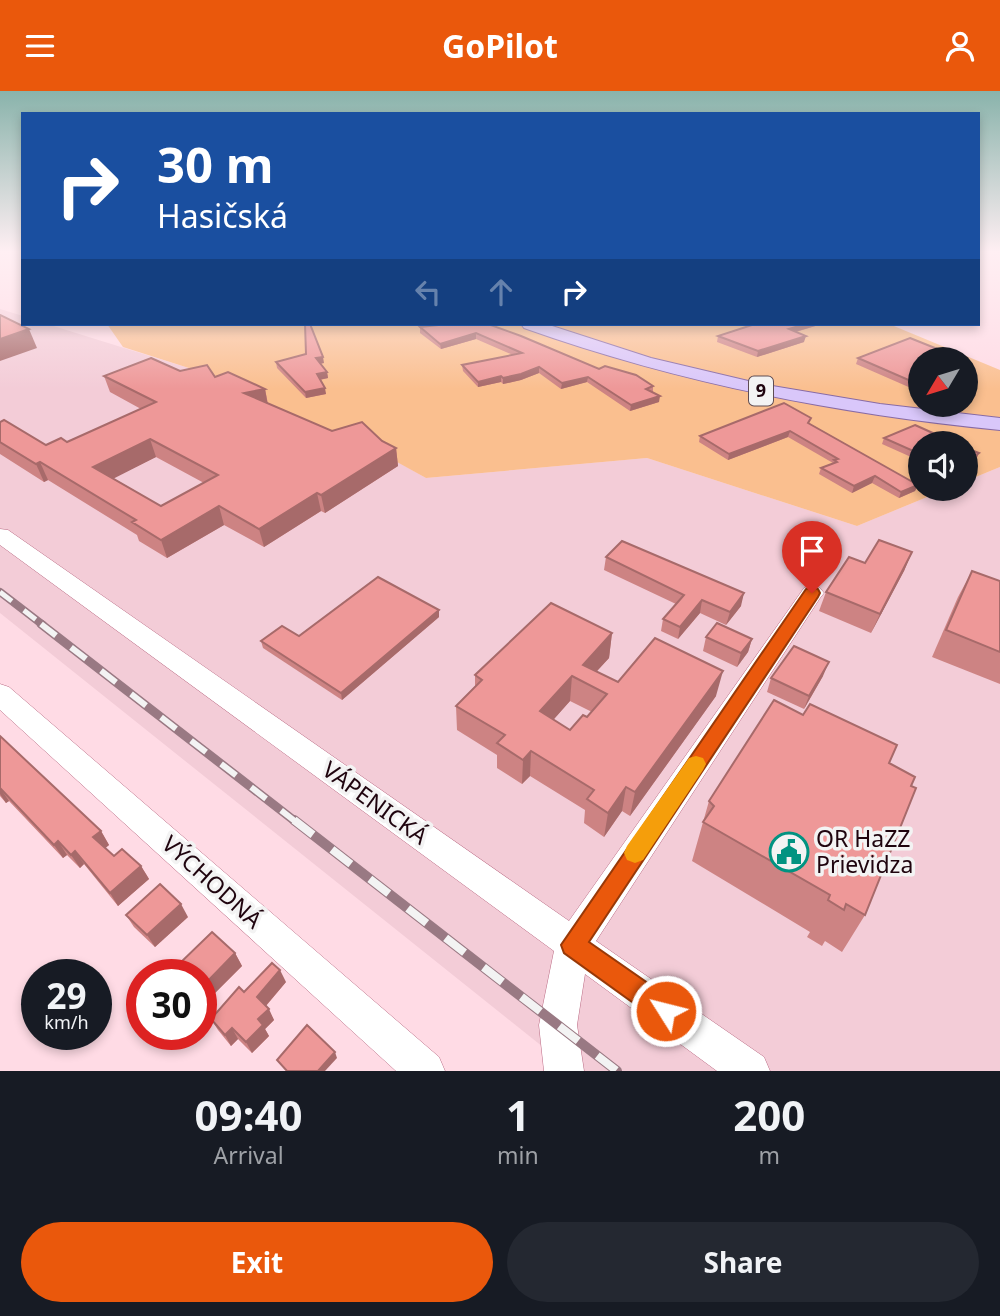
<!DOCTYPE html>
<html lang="en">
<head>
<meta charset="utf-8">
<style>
	body { margin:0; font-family:"Noto Sans",sans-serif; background:#242831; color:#f1f3f6; height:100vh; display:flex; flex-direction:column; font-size:26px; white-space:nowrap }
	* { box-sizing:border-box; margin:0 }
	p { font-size:23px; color:#9ea1a6 }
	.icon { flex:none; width:38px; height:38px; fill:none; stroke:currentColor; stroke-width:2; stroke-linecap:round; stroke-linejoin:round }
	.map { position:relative; height:980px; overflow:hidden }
	.panel { display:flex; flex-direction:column; background:#171b24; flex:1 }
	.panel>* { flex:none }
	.hud { position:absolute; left:21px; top:21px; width:959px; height:214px; border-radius:0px; box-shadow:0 4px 10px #0003; background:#1a4fa0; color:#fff; overflow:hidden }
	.needle { width:46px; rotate:232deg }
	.buttons { position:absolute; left:908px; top:256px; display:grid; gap:14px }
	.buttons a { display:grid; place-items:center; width:70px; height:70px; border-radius:50%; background:#171b24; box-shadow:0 4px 10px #0003; font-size:35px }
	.speed { position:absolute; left:21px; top:868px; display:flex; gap:14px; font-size:35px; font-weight:700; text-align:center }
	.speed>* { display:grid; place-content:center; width:91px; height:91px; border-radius:50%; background:#171b24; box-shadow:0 4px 10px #0003; line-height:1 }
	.speed small { font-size:18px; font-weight:400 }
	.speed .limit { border:10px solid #d22; background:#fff; color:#111 }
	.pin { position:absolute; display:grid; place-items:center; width:60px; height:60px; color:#fff; margin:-72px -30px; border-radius:50% 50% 50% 0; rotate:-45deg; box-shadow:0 0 7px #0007 }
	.pin .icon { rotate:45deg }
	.me { position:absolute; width:77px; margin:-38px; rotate:306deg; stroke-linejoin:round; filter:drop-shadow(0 0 5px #0008) }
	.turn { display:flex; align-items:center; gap:24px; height:147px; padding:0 21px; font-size:32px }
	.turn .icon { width:91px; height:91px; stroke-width:2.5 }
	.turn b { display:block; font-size:49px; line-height:60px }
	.lanes { display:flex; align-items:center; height:66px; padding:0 21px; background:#0003; justify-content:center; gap:35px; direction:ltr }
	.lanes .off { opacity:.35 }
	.eta { display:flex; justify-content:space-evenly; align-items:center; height:119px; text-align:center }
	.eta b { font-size:42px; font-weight:700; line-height:49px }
	.primary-button { display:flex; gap:14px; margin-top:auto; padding:14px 21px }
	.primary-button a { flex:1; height:80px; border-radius:42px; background:#ea580c; color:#fff; font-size:28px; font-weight:700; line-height:80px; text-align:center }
	.primary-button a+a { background:#242831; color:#f1f3f6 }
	header { display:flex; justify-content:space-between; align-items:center; height:91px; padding:0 21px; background:#ea580c; color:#fff; font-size:32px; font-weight:700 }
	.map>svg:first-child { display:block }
	.built { fill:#f3ccd7 }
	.green { fill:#fabf8f; fill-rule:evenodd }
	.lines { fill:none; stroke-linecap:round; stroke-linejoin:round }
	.minor-casing { stroke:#ba6b84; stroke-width:1 }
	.major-casing { stroke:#886ba5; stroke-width:2 }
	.minor { fill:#fff; fill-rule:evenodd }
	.major { fill:#d9c7fa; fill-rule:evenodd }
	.rail-far2-casing { stroke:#997983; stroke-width:8 }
	.rail-far1-casing { stroke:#997983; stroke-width:9 }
	.rail-casing { stroke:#997983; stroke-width:10 }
	.rail-far2 { stroke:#f3f3f3; stroke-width:5; stroke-dasharray:15; stroke-linecap:butt }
	.rail-far1 { stroke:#f3f3f3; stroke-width:6; stroke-dasharray:19; stroke-linecap:butt }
	.rail { stroke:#f3f3f3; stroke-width:8; stroke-dasharray:24; stroke-linecap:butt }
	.wall { fill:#cd8383; fill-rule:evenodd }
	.shaded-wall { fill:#a76a6a }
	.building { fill:#ee9898; stroke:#a76a6a; stroke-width:2; fill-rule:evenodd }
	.route { fill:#ea580c; stroke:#983908; stroke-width:2 }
	.slow { fill:#f59e0b }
	.labels { text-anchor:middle; stroke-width:7; stroke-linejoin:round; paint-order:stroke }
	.shield { fill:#f3f3f3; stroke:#5f4c53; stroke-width:2 }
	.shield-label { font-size:18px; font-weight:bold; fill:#1f040e }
	.near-street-label { font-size:23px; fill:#1f040e; stroke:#f3f3f3 }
	.near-poi-label { font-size:23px; fill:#1f040e; stroke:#f3f3f3; text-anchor:start }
</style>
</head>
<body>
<header><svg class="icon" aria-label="menu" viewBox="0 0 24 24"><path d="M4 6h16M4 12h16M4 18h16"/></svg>GoPilot<svg class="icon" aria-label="person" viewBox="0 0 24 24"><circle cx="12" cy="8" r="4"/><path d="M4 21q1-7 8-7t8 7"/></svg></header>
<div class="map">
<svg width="1000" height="980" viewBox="0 0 1000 980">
	<rect width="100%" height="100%" fill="#ffdbe5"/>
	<!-- built -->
	<polygon class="built" points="0,218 23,225 23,233 47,233 195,279 368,354 426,387 647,367 857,435 949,397 966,397 966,390 1000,376 1000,980 573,980 0,522"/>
	<!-- green -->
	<path class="green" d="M107,233H889L1000,279V376L966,390V352H920V397H949L857,435L647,367L426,387L368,355L354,362L195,279L123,256ZM920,268H966V313H920Z"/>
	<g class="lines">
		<defs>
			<g id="minor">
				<polygon points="0,438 8,439 569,830 804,497 812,494 820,497 824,502 820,507 596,850 764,966 770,980 717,980 585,883 577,934 584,980 544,980 539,934 554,860 0,454"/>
				<polygon points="0,593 9,596 439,966 445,980 396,980 0,619"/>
			</g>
			<path id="major" d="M521,233H546L651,267L761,293L880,313L1000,327V339C836,323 679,292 524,237Z"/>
		</defs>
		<!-- minor casing -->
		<use href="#minor" class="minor-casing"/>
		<!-- major casing -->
		<use href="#major" class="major-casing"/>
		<!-- minor -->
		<use href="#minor" class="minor"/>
		<!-- major -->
		<use href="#major" class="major"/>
		<defs>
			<polyline id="rail-far2" points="0,501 43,534"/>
			<polyline id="rail-far1" points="41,533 296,731"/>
			<polyline id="rail" points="294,729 617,980"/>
		</defs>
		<!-- rail-far2 casing -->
		<use href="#rail-far2" class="rail-far2-casing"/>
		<!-- rail-far1 casing -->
		<use href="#rail-far1" class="rail-far1-casing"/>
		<!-- rail casing -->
		<use href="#rail" class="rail-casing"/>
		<!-- rail-far2 -->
		<use href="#rail-far2" class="rail-far2"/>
		<!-- rail-far1 -->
		<use href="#rail-far1" class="rail-far1"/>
		<!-- rail -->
		<use href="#rail" class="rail"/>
	</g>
	<!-- wall -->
	<g class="wall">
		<polygon points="448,233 653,295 653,301 659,311 630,320 587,291 561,298 539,282 521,289 503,293 501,291 478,296 463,280 462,274 513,264 476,248 441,258 420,242 420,236"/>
		<polygon points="755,233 822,233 796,241 804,251 757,266 717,251 718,245"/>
		<polygon points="950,263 948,268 920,268 920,301 856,273 858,267"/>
		<polygon points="276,271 324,272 320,273 327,281 328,287 320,289 326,303 306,307 277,277"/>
		<path d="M180,280L265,298L268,313L332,340L382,350L396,357L398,375L325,422L321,420L264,456L224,434L167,467L139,450L137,444L48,389L44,391L0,363V331L46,354L67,351L141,318L110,301L104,285ZM156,366L204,392L161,415L113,387Z"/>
		<polygon points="811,327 809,332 918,394 915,400 899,407 872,392 852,402 819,383 821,377 833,372 788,346 728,369 699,351 700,345"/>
		<polygon points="884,347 920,352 920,370 882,353"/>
		<polygon points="912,461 904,480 871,542 819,520 826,501 865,472"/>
		<polygon points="606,466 741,515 726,534 700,522 678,548 661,540 663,528 676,513 604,479"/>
		<polygon points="972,480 1000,490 1000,593 932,566 958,506"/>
		<polygon points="439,526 342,609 263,557 261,550"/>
		<path d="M612,542L609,567L596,581L618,591L716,605L630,725L622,720L604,746L584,732L585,719L530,685L522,693L497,677V664L457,639L456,615L475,595V584ZM570,610L592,621L587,626L570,639L553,629Z"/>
		<polygon points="706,546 752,548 748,561 737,576 703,560"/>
		<polygon points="823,585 804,618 767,601 771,587"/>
		<polygon points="0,645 101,740 109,754 105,757 114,765 141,775 149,788 118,815 84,773 80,777 67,764 63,767 9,710 6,712 0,705"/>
		<polygon points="889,672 865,824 842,861 825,850 822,855 807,846 810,841 692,770 709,710"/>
		<polygon points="126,824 188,826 155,856 134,836"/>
		<polygon points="235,862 242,875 208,909 201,902 201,884 185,884 178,874"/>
		<polygon points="286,891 266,915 274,929 265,938 269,945 252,962 238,948 231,955 218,939 211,928 244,901"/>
	</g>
	<!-- shaded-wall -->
	<g class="shaded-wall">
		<polygon points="806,233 822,233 788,243 789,238"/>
		<polygon points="29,238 37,257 0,270 0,248"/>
		<polygon points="476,242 476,248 441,258 440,253"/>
		<polygon points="806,245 804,251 757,266 758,260"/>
		<polygon points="950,263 948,268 936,268"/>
		<polygon points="323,266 324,272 317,273 316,267"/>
		<polygon points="539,276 539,282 521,289 503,293 503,287"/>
		<polygon points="327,281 328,287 318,289 317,283"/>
		<polygon points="501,285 501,291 478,296 478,291"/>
		<polygon points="588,286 587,291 561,298 562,292"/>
		<polygon points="325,297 326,303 306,307 305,301"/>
		<polygon points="265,298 268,315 244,302"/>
		<polygon points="660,305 659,311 630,320 631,314"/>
		<polygon points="790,340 788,346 728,369 729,363"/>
		<polygon points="150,348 156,366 101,394 93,376"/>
		<polygon points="396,357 398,375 325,422 321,404"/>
		<polygon points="979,362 976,369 973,370 974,370 971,376 966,379 966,374 970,368"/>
		<polygon points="40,371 48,389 44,391 36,373"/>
		<polygon points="875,385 872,392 852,402 854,395"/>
		<polygon points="918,394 915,400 899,407 901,401"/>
		<polygon points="317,402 321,420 264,456 259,438"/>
		<polygon points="219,415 224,434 167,467 161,449"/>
		<polygon points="912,461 904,480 871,542 880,523"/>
		<polygon points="744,502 741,515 726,534 730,521"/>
		<polygon points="702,509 700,522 678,548 680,536"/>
		<polygon points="439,519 439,526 342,609 341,602"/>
		<polygon points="612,542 609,567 586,592 583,574"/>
		<polygon points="752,548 748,561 737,576 741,562"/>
		<polygon points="829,571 823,585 804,618 809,605"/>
		<polygon points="723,580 716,605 630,725 635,701"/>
		<polygon points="572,585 570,610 539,645 540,620"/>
		<polygon points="531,660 530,685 522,693 523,669"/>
		<polygon points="626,696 622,720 604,746 608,722"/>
		<polygon points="0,697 9,710 6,712 0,703"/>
		<polygon points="101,740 109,754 102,760 93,746"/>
		<polygon points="58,750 67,764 63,767 54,754"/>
		<polygon points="75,760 84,773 80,777 71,764"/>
		<polygon points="141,775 149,788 118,815 110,802"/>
		<polygon points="181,813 188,826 155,856 147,844"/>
		<polygon points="235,862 242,875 208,909 201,897"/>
		<polygon points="280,879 286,891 263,918 257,906"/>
		<polygon points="269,918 274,929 265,938 269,945 252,962 246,951 258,928"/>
		<polygon points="232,937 238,948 231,955 225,944"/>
		<polygon points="335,961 337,967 325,980 318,980"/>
	</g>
	<!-- building -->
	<g class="building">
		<polygon points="0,224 29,238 0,248"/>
		<polygon points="305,233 310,233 323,266 316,267 327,281 317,283 325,297 305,301 276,271 306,263"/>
		<polygon points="448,233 488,233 521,245 599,278 605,275 636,284 653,295 646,298 660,305 631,314 588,286 562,292 539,276 521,283 503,287 501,285 478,291 462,274 522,262 476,242 440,253 420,236"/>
		<polygon points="755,233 806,233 789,238 806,245 758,260 718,245"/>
		<polygon points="910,247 950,263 936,268 920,268 920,294 858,267"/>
		<path d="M151,267L180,280L207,274L215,286L228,281L265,298L244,302L332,340L362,331L382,350L396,357L321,404L317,402L259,438L219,415L161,449L132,431L136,429L40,371L36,373L0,351V331L4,329L46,354L61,347L67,351L156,311L104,285ZM150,348L218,384L161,415L93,376Z"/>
		<polygon points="784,312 811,327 808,332 918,394 901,401 875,385 854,395 821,377 837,371 834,369 838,368 790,340 729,363 700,345"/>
		<polygon points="915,334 955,352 920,352 920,363 884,347"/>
		<polygon points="966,357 979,362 970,368 974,370 966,374"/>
		<polygon points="879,449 912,461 880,523 826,501 849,466 865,472"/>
		<polygon points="622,450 744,502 730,521 702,509 680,536 663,528 684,504 606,466"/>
		<polygon points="972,480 1000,490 1000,561 946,539"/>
		<polygon points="378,486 439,519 341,602 261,550 282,535 299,545"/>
		<path d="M551,512L612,542L583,574L618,591L655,547L723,580L635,701L626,696L608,722L587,708L594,699L531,660L523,669L497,652L505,644L456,615L482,589L475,584ZM572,585L607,603L587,626L583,624L570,639L540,620Z"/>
		<polygon points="717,532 752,548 741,562 706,546"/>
		<polygon points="794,555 829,571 809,605 771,587"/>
		<polygon points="774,609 803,624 810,613 897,654 889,672 915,686 911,695 916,697 865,824 846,813 844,819 828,809 830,804 703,731 714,715 709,710"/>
		<polygon points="0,645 101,740 93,746 114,765 122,758 141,775 110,802 75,760 71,764 58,750 54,754 0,697"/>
		<polygon points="160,793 181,813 147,844 126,824"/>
		<polygon points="212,841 235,862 201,897 201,884 188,884 178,874"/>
		<polygon points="272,872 280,879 257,906 269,918 258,928 263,934 246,951 232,937 225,944 211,928 239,896 244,901"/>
		<polygon points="307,934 335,961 318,980 287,980 277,969"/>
	</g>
	<!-- sky -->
	<linearGradient id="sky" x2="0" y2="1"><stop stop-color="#89b3ab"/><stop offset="0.54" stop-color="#ffeff3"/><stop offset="1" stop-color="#ffeff3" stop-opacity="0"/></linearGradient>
	<rect width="1000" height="298" fill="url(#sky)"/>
	<!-- route -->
	<polygon class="route" points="812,496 818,498 820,502 818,506 589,851 675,911 679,920 675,929 666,933 657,929 564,862 561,854 806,498"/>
	<!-- slow -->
	<polygon class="slow" points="696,665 703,667 706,673 703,679 643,769 635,772 627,769 624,762 627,755 689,667"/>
	<!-- icons -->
	<defs>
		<symbol id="civic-ring" viewBox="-11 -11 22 22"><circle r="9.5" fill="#f3f3f3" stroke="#019381" stroke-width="1.5"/><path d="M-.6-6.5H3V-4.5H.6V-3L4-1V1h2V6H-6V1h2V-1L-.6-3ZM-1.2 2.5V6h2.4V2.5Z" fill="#019381"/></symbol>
	</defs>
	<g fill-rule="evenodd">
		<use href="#civic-ring" x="767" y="739" width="44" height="44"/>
	</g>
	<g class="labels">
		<!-- shield labels -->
		<rect class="shield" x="749" y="285.5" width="24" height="29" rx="5"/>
		<g class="shield-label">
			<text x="761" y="306">9</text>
		</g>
		<!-- near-street labels -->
		<g class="near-street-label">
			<text transform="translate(375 712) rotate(36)" y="8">VÁPENICKÁ</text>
			<text transform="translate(212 791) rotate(42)" y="8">VÝCHODNÁ</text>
		</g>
		<!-- near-poi labels -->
		<g class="near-poi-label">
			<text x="816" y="756">OR HaZZ<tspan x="816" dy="26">Prievidza</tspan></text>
		</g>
	</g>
</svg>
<div class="buttons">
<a><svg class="needle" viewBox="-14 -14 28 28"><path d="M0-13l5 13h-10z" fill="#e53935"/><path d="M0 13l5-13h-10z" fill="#9ea1a6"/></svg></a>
<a><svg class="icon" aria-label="sound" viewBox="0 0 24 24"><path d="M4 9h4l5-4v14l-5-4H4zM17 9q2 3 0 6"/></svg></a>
</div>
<div class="speed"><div>29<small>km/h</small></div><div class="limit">30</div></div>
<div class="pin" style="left:812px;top:502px;background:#d93025"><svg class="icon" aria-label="arrive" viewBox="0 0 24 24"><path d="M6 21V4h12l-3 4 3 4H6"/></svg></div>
<svg class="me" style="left:666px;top:920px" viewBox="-20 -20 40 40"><circle r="17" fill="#ea580c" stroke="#fff" stroke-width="3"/><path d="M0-11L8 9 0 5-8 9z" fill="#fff"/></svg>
<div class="hud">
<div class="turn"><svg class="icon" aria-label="right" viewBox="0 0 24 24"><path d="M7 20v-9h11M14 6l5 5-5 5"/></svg><div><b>30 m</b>Hasičská</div></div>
<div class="lanes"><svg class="icon off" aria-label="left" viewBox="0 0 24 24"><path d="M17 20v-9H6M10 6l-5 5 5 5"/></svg><svg class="icon off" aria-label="ahead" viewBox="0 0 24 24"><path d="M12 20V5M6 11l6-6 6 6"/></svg><svg class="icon" aria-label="right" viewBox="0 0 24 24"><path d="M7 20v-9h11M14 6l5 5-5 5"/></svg></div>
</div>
</div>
<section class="panel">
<div class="eta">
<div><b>09:40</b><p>Arrival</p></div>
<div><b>1</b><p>min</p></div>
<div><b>200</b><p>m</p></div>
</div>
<div class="primary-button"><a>Exit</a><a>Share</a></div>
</section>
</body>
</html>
